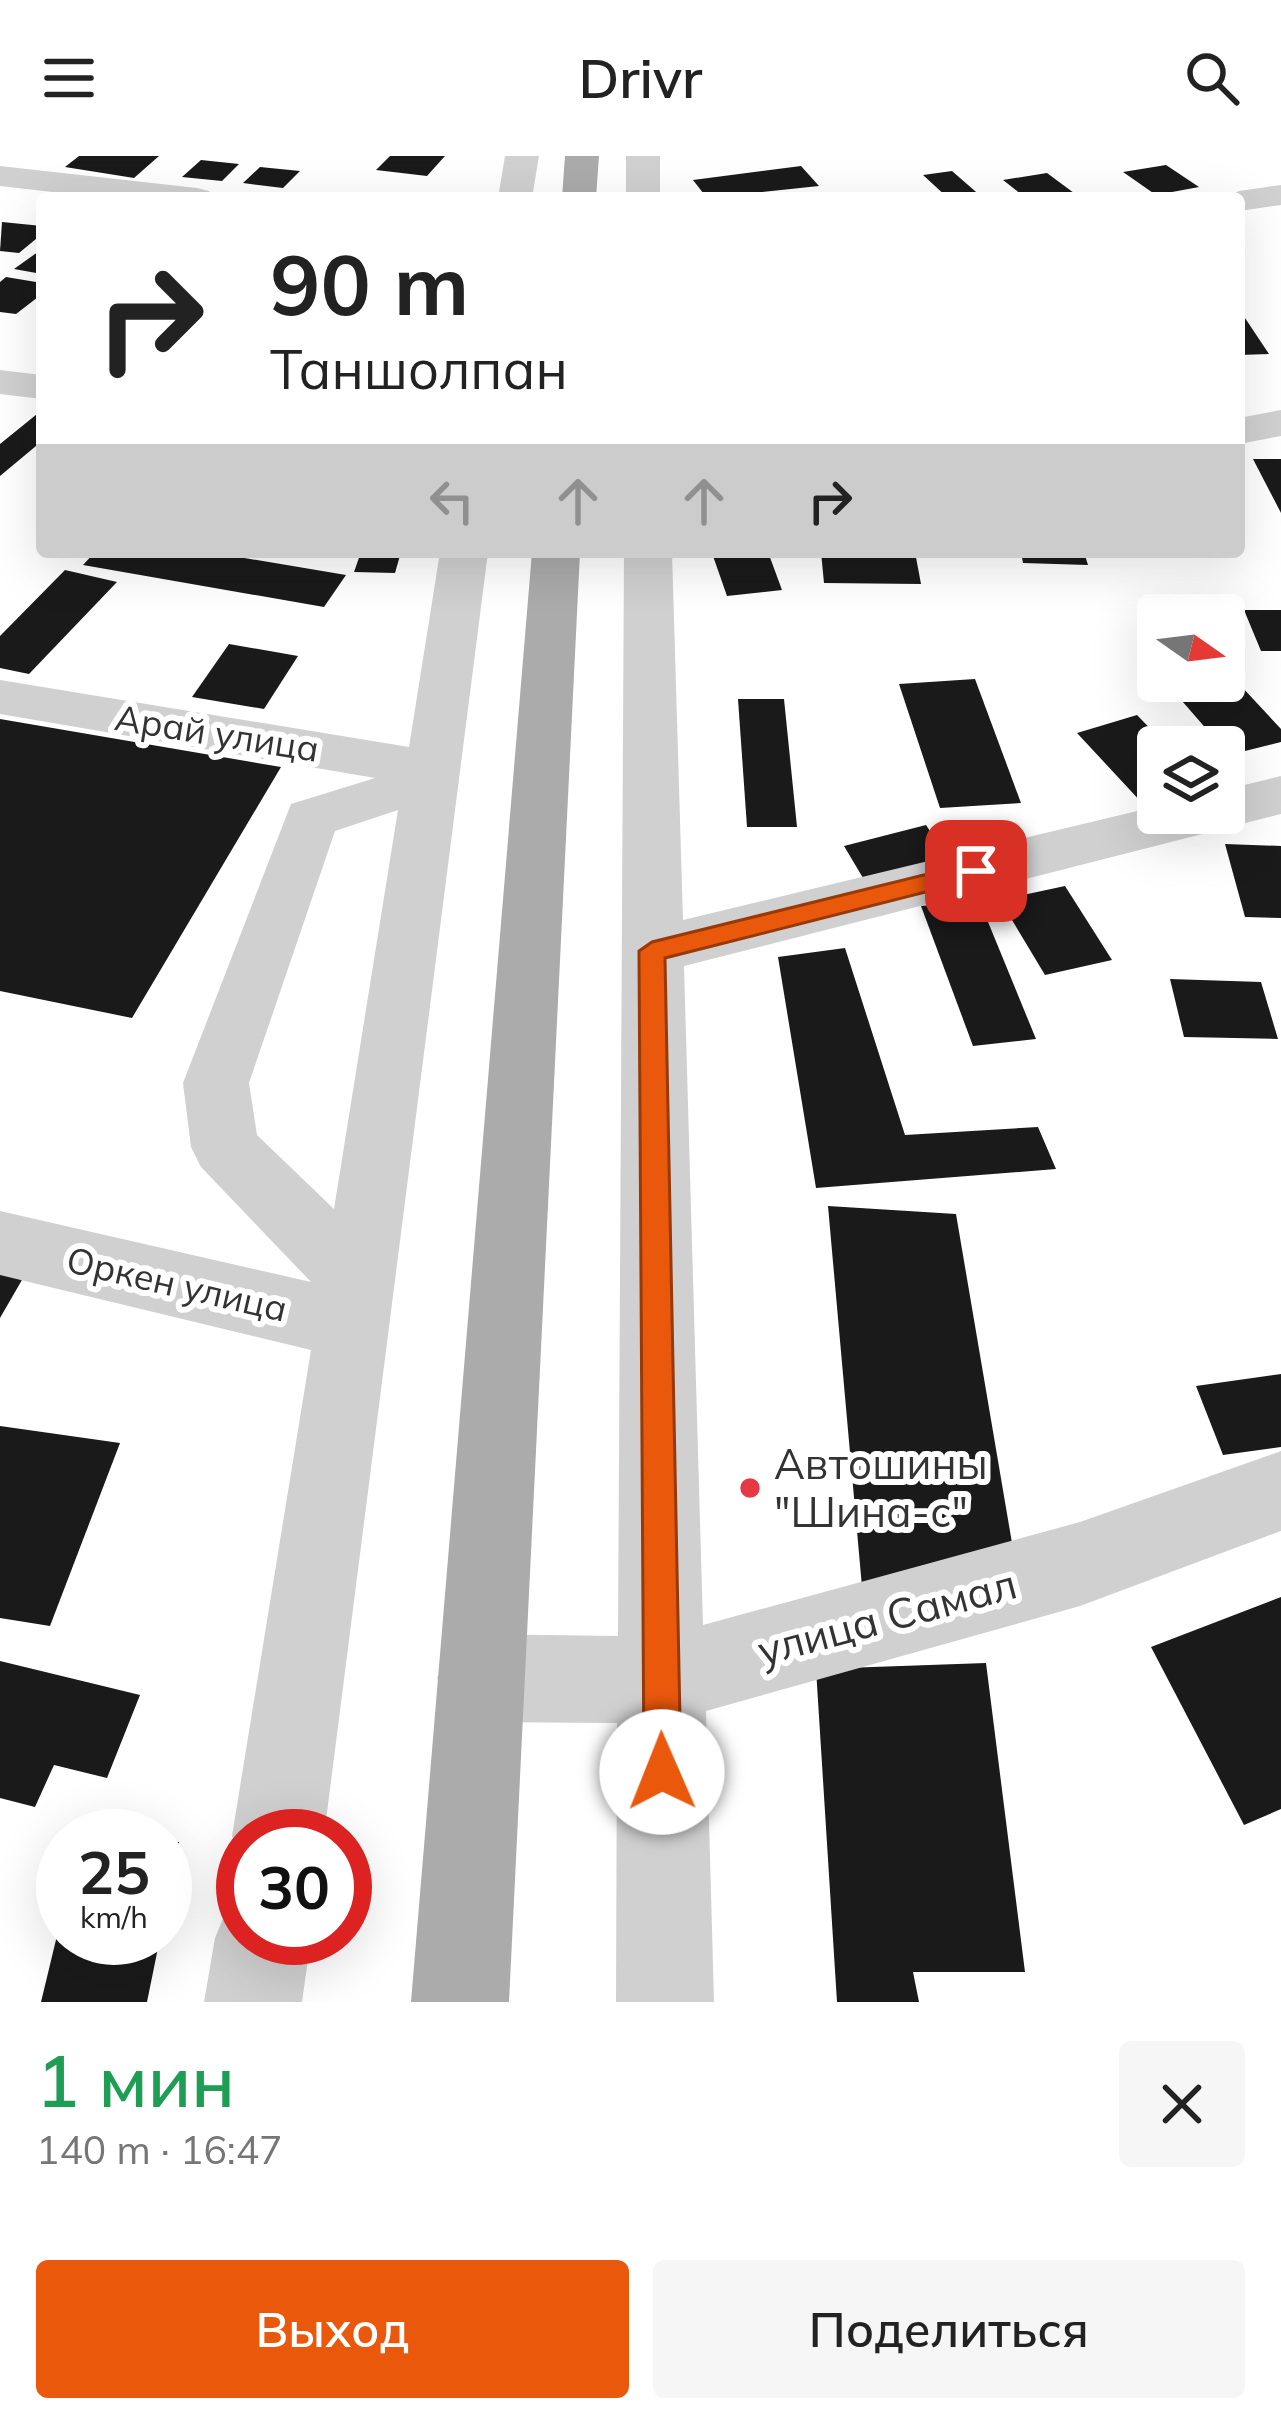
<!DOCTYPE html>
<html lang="ru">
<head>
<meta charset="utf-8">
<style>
	body { margin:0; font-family:Mulish,sans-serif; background:#f6f6f6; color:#222; height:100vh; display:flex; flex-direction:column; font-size:45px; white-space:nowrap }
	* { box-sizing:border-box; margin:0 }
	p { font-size:39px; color:#767676 }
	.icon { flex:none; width:66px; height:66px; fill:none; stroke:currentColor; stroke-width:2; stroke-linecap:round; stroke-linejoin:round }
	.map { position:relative; height:1846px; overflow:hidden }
	.panel { display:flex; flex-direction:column; background:#fff; flex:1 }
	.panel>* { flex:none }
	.guide { position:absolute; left:36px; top:36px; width:1209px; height:366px; border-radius:12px; box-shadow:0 12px 48px #0002; background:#fff; color:#222; overflow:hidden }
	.needle { width:78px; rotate:104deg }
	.tools { position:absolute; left:1137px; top:438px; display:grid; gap:24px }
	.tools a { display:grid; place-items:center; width:108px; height:108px; border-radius:12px; background:#fff; box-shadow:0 12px 48px #0002; font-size:60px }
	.speed { position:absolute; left:36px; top:1653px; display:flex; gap:24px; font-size:60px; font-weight:700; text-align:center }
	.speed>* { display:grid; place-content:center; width:156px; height:156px; border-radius:50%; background:#fff; box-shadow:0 12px 48px #0002; line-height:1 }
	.speed small { font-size:30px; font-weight:400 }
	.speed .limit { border:18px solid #d22; background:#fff; color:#111 }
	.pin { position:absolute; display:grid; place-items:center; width:102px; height:102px; color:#fff; margin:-51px; border-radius:24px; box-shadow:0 6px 18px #0006 }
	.me { position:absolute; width:132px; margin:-66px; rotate:359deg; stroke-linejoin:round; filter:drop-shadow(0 0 9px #0008) }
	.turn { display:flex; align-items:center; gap:42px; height:252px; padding:0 36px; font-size:54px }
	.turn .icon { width:156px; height:156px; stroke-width:2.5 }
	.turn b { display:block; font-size:84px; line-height:102px }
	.lanes { display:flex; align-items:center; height:114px; padding:0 36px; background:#0003; justify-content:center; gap:60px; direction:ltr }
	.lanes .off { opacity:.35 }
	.round { display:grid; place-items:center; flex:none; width:126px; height:126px; border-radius:12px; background:#f6f6f6 }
	.head { display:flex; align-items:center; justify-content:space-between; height:204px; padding:0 36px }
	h1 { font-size:72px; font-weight:600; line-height:90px; color:#1e9e55 }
	.button { display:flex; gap:24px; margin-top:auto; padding:24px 36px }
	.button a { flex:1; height:138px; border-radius:12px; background:#ea580c; color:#fff; font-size:48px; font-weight:600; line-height:138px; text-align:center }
	.button a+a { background:#f6f6f6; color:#222 }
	header { display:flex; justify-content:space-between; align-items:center; height:156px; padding:0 36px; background:#fff; font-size:54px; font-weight:600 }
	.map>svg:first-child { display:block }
	.building { fill:#1a1a1a }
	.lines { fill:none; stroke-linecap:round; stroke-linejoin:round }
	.minor { fill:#d0d0d0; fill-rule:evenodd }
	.major { fill:#ababab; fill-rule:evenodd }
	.route { fill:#ea580c; stroke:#983908; stroke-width:3 }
	.poi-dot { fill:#e63946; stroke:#fff; stroke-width:4.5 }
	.labels { text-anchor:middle; stroke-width:12; stroke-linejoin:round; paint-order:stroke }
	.street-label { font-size:36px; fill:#333; stroke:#fff }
	.near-poi-label { font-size:42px; fill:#333; stroke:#fff; text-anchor:start }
	.near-street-label { font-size:42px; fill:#333; stroke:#fff }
</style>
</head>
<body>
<header><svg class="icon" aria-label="menu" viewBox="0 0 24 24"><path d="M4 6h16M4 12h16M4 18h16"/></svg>Drivr<svg class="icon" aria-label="search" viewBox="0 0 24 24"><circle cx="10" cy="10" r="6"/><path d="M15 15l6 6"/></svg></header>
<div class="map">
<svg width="1281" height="1846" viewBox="0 0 1281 1846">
	<rect width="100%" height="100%" fill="#fff"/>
	<!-- building -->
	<g class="building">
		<polygon points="79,0 159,0 134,22 65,11"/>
		<polygon points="390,0 445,0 427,20 376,14"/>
		<polygon points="201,4 239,8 222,25 182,21"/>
		<polygon points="1166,9 1199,31 1156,39 1123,16"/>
		<polygon points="801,10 819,30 707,42 693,24"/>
		<polygon points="260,11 300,15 283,32 243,27"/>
		<polygon points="952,15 983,42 948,42 923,19"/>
		<polygon points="1047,17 1078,40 1026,42 1003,24"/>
		<polygon points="2,66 42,70 42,78 19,97 0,95"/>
		<polygon points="42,93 42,118 14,113"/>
		<polygon points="6,121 42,127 42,138 16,158 0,156 0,126"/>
		<polygon points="1239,162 1245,162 1269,198 1239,199"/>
		<polygon points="42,254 42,285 0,320 0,288"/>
		<polygon points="1253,303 1281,303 1281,357"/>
		<polygon points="95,396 209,396 346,419 324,451 83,409"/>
		<polygon points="361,396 401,396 395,417 354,416"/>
		<polygon points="768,396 782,434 727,440 713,400"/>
		<polygon points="821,396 915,396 921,428 824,427"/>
		<polygon points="1021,396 1084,396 1088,409 1023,407"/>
		<polygon points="65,414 117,426 29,518 0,512 0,480"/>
		<polygon points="1244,454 1281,454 1281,495 1261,495"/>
		<polygon points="229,488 298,500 264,553 192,541"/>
		<polygon points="1228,516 1281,573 1281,586 1229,599 1169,530 1224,525"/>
		<polygon points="975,523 1021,647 940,652 899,528"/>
		<polygon points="738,543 784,543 797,671 747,671"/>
		<polygon points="1137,559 1168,591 1158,591 1158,643 1143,648 1077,577"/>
		<polygon points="0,563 281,611 132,862 0,835"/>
		<polygon points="926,669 947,701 863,722 844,690"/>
		<polygon points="1225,688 1281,690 1281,762 1245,761"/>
		<polygon points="1065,730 1112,804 1045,819 1000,744"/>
		<polygon points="979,744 1036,883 973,890 921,750"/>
		<polygon points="845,792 905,979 1038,971 1056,1013 816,1032 778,801"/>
		<polygon points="1170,823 1261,826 1278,883 1184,881"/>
		<polygon points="828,1050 956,1058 1012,1387 862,1431"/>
		<polygon points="0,1111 26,1117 0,1162"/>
		<polygon points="1281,1218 1281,1291 1223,1299 1196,1230"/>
		<polygon points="0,1270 120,1287 50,1470 0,1462"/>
		<polygon points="1281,1441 1281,1653 1244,1669 1151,1491"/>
		<polygon points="0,1505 140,1539 107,1622 54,1609 35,1651 0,1642"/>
		<polygon points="986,1507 1025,1816 913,1816 919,1846 837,1846 816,1513"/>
		<polygon points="165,1686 179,1686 167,1747 165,1747"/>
		<polygon points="61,1763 63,1782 160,1782 147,1846 41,1846"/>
	</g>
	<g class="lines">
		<!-- minor -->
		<g class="minor">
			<polygon points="505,0 539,0 532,42 498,42"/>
			<rect x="626" y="0" width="34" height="42"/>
			<polygon points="0,10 197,32 209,35 214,42 105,42 0,30"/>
			<polygon points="1281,29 1281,49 1239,55 1239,42 1224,42 1239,35"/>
			<polygon points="0,214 42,219 42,243 0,238"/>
			<polygon points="1281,254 1281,280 1239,288 1239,262"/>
			<path d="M440,396H488L324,1680H243V1708L232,1680L311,1194L0,1119V1055L311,1126L201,1011L191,991L183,927L291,648L375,622L0,558V524L409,591ZM398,654L334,1053L257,979L249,927L335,675Z"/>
			<polygon points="624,396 672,396 683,764 1158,650 1158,657 1224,657 1224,634 1281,620 1281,658 684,810 703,1469 1080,1366 1281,1295 1281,1375 1080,1450 706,1555 714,1846 616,1846 617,1567 481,1566 450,1553 437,1522 450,1491 481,1478 618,1480"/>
			<polygon points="243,1742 243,1782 311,1782 302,1846 204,1846 215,1782 229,1748"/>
		</g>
		<!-- major -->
		<g class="major">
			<polygon points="565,0 599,0 596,42 562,42"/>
			<polygon points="532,396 580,396 509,1846 411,1846"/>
		</g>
	</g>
	<!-- route -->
	<polygon class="route" points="976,706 989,715 985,721 665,802 681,1616 676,1629 662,1635 649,1629 644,1616 639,795 652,786"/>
	<!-- markers -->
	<circle class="poi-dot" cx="750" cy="1332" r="12"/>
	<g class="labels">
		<!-- street labels -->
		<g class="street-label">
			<text transform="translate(217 577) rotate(9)" y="13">Арай улица</text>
			<text transform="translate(177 1128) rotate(13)" y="13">Оркен улица</text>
		</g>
		<!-- near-poi labels -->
		<g class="near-poi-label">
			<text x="774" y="1323">Автошины<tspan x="774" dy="48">"Шина-с"</tspan></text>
		</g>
		<!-- near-street labels -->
		<g class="near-street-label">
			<text transform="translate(887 1461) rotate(-15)" y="15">улица Самал</text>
		</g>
	</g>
</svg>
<div class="tools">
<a><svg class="needle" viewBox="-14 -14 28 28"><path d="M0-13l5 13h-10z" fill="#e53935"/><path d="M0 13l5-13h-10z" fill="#767676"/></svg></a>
<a><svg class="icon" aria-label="layers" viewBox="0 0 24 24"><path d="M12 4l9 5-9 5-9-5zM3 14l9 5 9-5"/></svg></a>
</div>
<div class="speed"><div>25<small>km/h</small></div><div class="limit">30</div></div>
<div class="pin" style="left:976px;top:715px;background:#d93025"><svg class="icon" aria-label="arrive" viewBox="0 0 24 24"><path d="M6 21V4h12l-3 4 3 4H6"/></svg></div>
<svg class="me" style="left:662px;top:1616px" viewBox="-20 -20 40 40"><circle r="19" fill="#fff"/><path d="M0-13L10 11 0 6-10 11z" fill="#ea580c"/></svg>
<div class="guide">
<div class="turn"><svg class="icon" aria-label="right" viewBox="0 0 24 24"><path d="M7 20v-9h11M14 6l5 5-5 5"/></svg><div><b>90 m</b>Таншолпан</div></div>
<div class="lanes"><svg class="icon off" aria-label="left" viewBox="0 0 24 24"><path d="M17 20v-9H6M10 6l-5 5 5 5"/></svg><svg class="icon off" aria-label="ahead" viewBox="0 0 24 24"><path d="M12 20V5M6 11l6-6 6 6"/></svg><svg class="icon off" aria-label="ahead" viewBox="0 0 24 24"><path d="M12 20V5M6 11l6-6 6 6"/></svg><svg class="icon" aria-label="right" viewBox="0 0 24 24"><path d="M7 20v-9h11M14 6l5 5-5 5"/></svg></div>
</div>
</div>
<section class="panel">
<div class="head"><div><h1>1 мин</h1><p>140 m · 16:47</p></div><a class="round"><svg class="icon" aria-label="close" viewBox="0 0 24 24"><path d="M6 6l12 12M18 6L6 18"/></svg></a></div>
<div class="button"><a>Выход</a><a>Поделиться</a></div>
</section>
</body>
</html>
